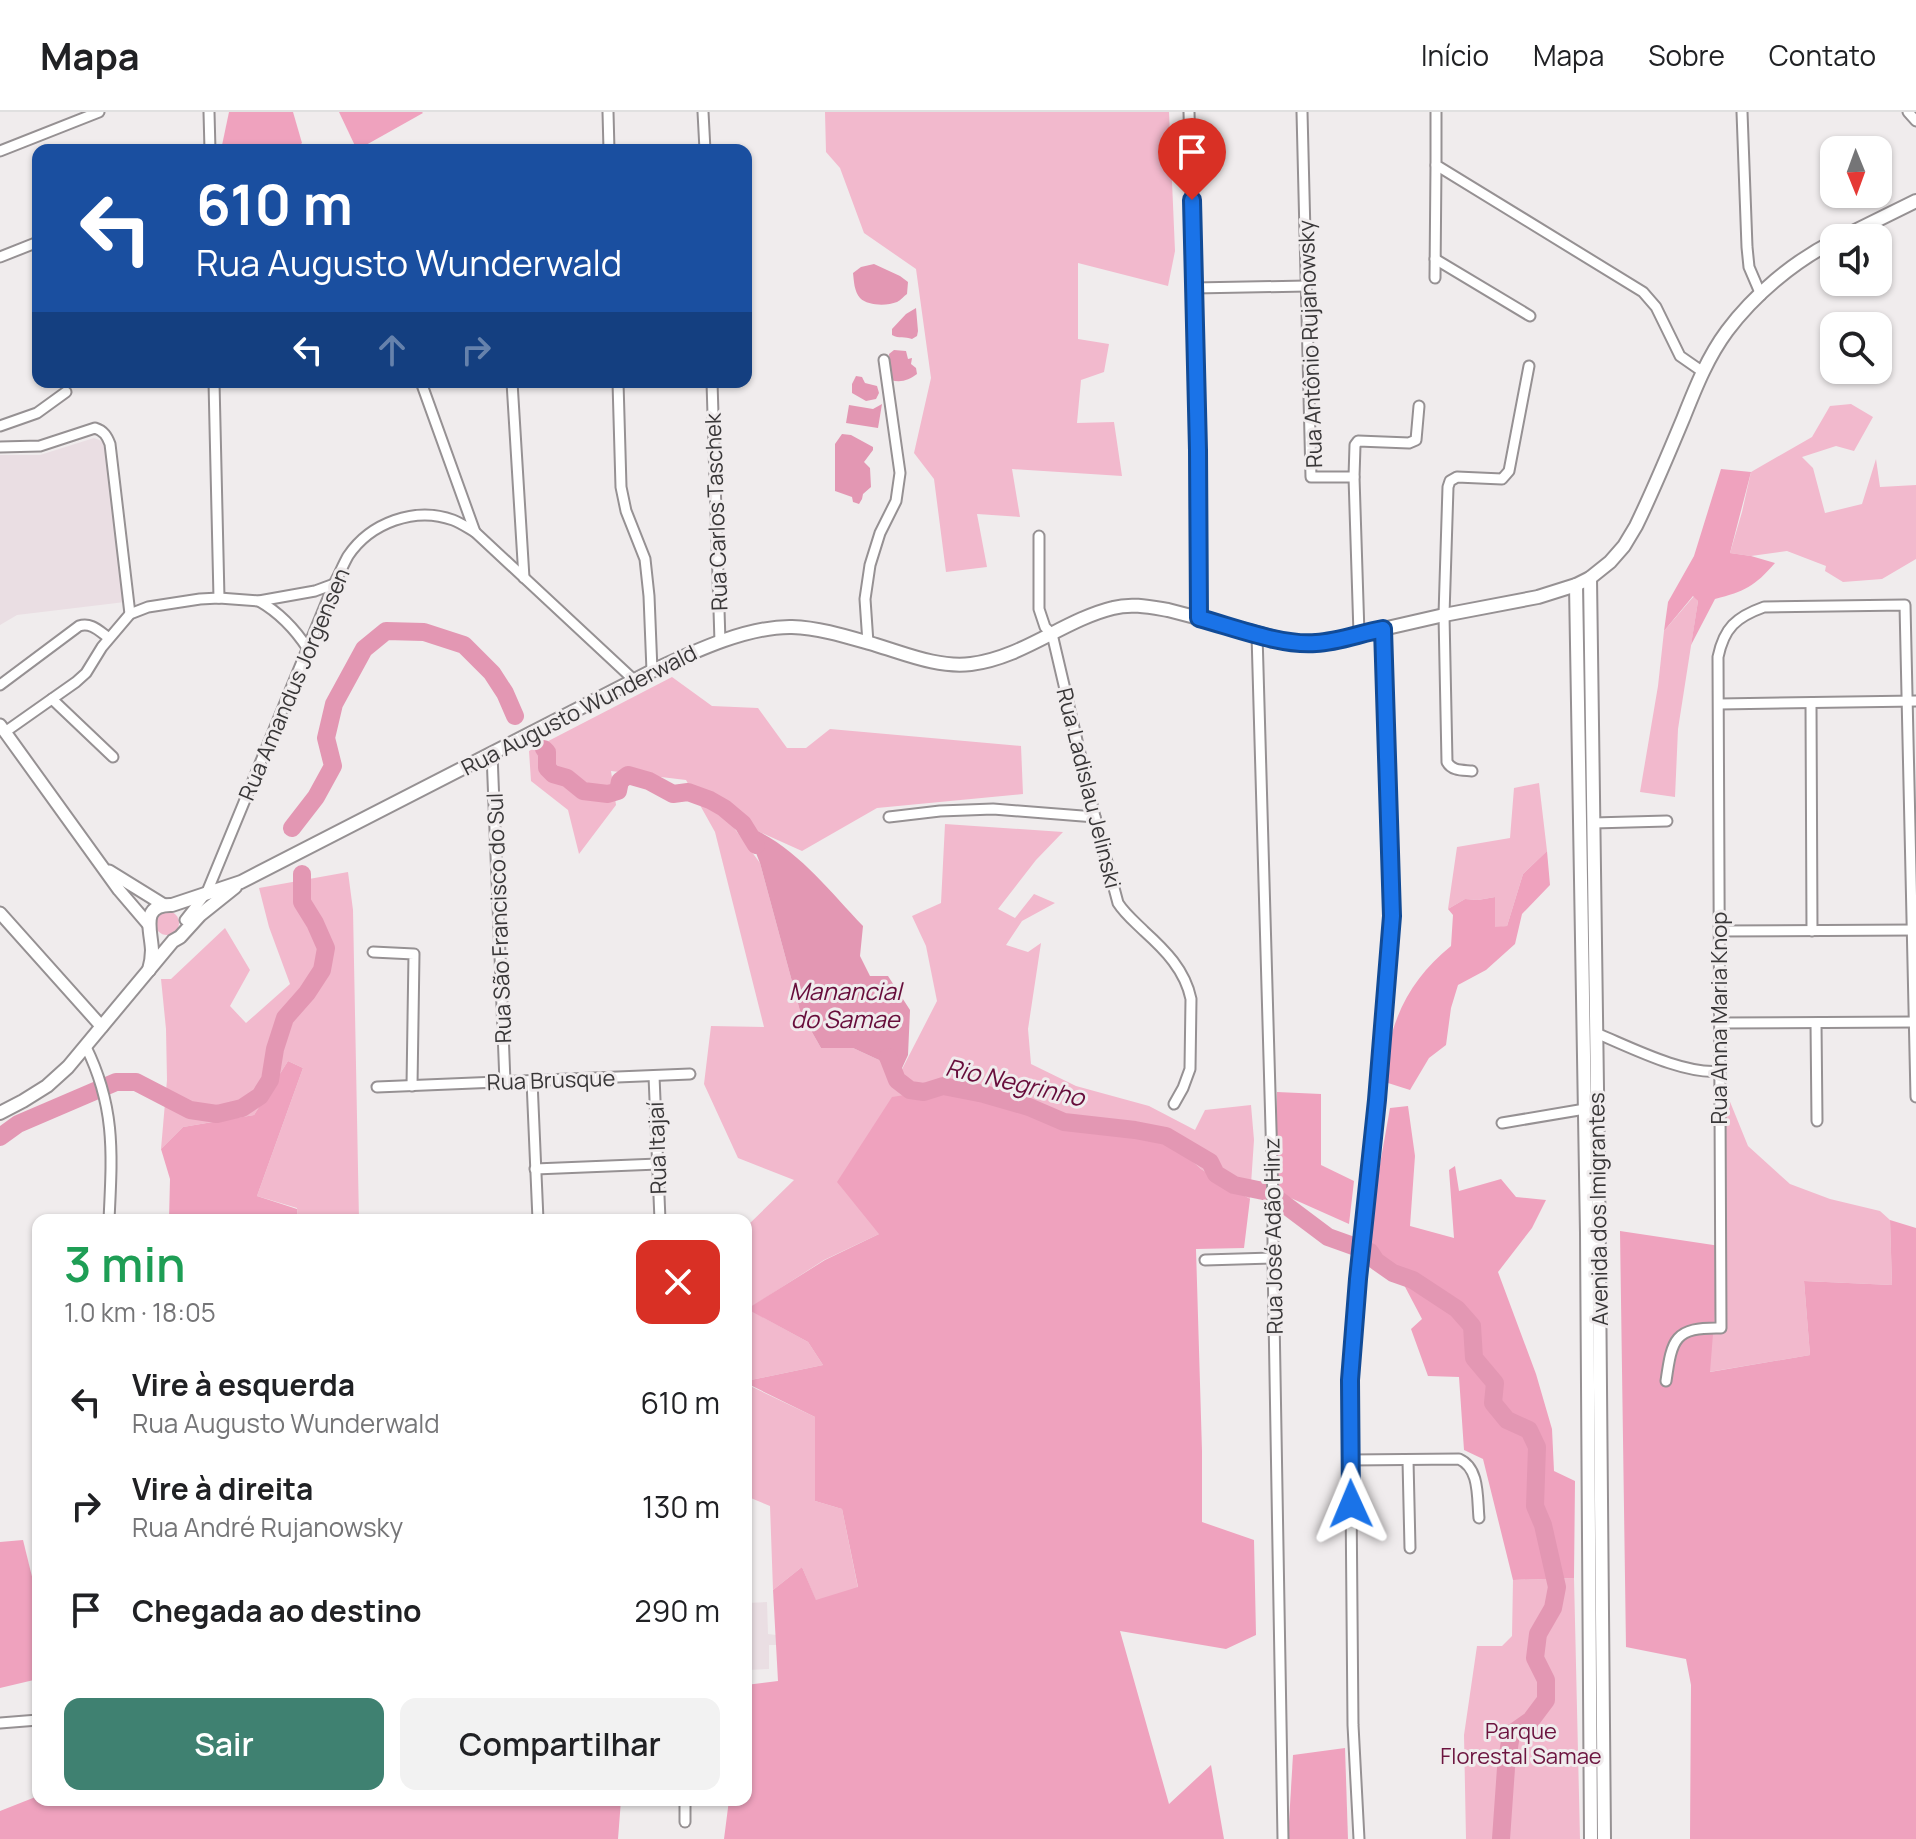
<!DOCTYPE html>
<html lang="pt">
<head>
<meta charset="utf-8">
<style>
	body { margin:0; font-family:Manrope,sans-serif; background:#f2f2f2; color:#202124; height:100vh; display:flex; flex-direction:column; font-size:30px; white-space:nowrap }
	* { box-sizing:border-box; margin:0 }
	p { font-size:26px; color:#757577 }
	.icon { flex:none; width:44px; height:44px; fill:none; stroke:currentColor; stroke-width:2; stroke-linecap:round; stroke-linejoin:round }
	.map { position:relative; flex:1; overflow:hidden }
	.side { position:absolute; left:32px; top:1102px; width:720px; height:592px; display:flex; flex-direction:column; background:#fff; border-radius:16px; box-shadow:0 2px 6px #0004 }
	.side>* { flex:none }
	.hud { position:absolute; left:32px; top:32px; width:720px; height:244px; border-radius:16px; box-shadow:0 2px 6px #0004; background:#1a4fa0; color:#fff; overflow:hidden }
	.needle { width:52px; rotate:179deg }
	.buttons { position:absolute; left:1820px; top:24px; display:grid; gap:16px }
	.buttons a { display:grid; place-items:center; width:72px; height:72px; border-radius:16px; background:#fff; box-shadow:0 2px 6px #0004; font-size:40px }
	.pin { position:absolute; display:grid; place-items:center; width:68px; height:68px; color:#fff; margin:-82px -34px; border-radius:50% 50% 50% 0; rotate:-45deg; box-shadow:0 0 8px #0007 }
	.pin .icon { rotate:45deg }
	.me { position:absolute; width:88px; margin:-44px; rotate:359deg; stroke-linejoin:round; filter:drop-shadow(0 0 6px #0008) }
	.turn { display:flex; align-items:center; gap:28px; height:168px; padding:0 32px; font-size:36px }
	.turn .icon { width:104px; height:104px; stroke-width:2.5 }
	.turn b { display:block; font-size:56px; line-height:68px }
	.lanes { display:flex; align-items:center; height:76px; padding:0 32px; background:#0003; justify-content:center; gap:40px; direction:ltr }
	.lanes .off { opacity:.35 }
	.round { display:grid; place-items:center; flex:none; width:84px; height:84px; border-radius:16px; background:#f2f2f2 }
	.headline { display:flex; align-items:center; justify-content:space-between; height:136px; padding:0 32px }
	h1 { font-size:48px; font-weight:600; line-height:60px; color:#1e9e55 }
	.action { display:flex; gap:16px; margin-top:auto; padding:16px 32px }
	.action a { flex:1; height:92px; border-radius:16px; background:#3f8171; color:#fff; font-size:32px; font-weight:600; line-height:92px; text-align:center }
	.action a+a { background:#f2f2f2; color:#202124 }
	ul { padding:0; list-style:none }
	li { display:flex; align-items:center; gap:24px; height:104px; padding:0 32px }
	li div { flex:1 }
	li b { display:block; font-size:30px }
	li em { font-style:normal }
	header { display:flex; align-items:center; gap:48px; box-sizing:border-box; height:112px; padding:0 40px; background:#fff; border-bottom:2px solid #e0e0e0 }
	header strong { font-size:38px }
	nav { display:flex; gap:44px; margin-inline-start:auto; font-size:28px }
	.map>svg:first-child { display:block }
	.built { fill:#eadee3 }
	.green { fill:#f2b9cd }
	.forest { fill:#efa2be }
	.water { fill:#e397b3 }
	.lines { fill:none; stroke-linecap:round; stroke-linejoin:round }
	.river { stroke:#e397b3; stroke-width:18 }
	.minor-casing { stroke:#969193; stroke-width:13 }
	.tertiary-casing { stroke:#969193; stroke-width:15 }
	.secondary-casing { stroke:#969193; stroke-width:16 }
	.minor { stroke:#fff; stroke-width:9 }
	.tertiary { stroke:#fff; stroke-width:11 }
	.secondary { stroke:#fff; stroke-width:12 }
	.route-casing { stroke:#114b97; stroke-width:20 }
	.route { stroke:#1a73e8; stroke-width:14 }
	.labels { text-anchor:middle; stroke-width:6; stroke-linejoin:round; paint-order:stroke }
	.street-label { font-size:22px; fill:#393738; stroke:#f0eced }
	.park-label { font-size:22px; fill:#6c143f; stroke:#f0eced }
	.water-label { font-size:24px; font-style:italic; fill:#670d3b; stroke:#f0eced }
</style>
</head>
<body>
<header>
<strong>Mapa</strong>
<nav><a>Início</a><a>Mapa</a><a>Sobre</a><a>Contato</a></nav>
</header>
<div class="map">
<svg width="1916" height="1727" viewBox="0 0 1916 1727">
	<rect width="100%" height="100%" fill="#f0eced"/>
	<!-- built -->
	<g class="built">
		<polygon points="94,326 107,331 125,490 17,503 0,513 0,343 40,343"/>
		<polygon points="767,1490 768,1522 776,1523 776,1533 769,1533 769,1557 746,1558 746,1491"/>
	</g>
	<!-- green -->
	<g class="green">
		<polygon points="825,0 1169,0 1175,139 1168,174 1078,151 1078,227 1109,232 1104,260 1081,268 1077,311 1114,310 1122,364 1012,357 1020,405 977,402 987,455 946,460 934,367 914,341 931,266 916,157 864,121 840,56 826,40"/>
		<polygon points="1851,292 1873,305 1854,339 1836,334 1802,345 1813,356 1825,401 1862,392 1876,347 1880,375 1916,373 1916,447 1882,467 1843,470 1825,459 1826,454 1787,439 1751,444 1730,441 1742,400 1751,360 1812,325 1830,294"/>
		<polygon points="1694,484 1698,489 1678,617 1675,685 1640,680 1658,574 1664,519"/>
		<polygon points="672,565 712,594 758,596 787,636 806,636 830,617 1021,634 1023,682 877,696 802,739 726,705 760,751 800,899 821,936 853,936 879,948 897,967 937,889 926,834 912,804 941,791 945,712 1063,720 1036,748 998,797 1015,806 1034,782 1055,791 1022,809 1006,833 1028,840 1041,831 1028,917 1031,952 1076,974 1149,994 1195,1018 1205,998 1251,993 1254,1028 1250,1087 1201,1057 1153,1013 1074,1005 967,973 879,1122 824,1148 748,1197 808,1230 823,1253 746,1269 746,1115 794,1068 738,1046 704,972 711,914 764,915 715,720 686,668 611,659 616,693 579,742 568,698 531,669 529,639"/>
		<polygon points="1539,671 1547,739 1523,762 1507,814 1495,816 1495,785 1478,788 1465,787 1448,797 1457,735 1510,726 1514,676"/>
		<polygon points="348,760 353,798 359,1108 298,1108 297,1096 257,1084 303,956 288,949 254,1003 183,1015 161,1037 167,968 166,917 161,867 171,867 225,816 250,858 230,894 246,911 290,872 269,815 259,776"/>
		<circle cx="167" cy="811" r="12"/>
		<polygon points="1724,975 1748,1034 1790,1072 1830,1087 1880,1099 1890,1108 1892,1173 1804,1169 1810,1243 1709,1260 1720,1134"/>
		<polygon points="746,1272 815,1305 815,1389 842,1397 858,1476 816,1489 802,1455 773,1478 770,1394 746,1384"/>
		<polygon points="1574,1466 1580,1727 1466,1727 1464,1623 1477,1534 1502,1534 1512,1524 1513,1468"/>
	</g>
	<!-- forest -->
	<g class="forest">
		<polygon points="229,0 293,0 302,31 295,38 221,38"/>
		<polygon points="339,0 422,0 423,1 357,38"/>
		<path d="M1721,357L1751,360L1730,441L1751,444L1775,451C1754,475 1745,479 1715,487L1691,533L1698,489L1693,484L1664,519L1668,490L1694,444Z"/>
		<path d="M1547,739L1550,773L1522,802L1515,832L1486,858L1458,873L1451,896L1446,933L1429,946L1410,978L1388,971C1389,956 1387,936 1392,921C1403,884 1422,858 1451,834L1453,803L1448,797L1465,787L1478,788L1495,785V815L1507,814L1523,762Z"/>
		<polygon points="288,949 303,956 257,1084 297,1097 298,1108 169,1108 170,1067 161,1037 183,1015 254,1003"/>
		<polygon points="967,973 1074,1005 1153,1013 1201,1057 1250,1087 1244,1136 1196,1137 1202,1339 1202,1410 1254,1428 1256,1523 1226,1537 1120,1519 1169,1692 1211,1653 1224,1727 724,1727 729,1688 746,1688 746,1665 749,1662 746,1642 746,1573 778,1569 773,1478 802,1455 816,1488 858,1475 842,1397 815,1389 815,1305 746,1271 746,1269 823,1253 808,1230 747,1197 825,1148 879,1122 837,1070 892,985"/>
		<polygon points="1277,980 1321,982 1321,1053 1354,1069 1349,1112 1275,1079"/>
		<polygon points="1408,994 1415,1044 1410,1114 1454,1126 1449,1058 1455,1054 1459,1079 1501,1067 1516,1085 1546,1088 1532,1116 1498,1160 1536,1262 1552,1317 1554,1359 1575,1369 1574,1466 1513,1468 1483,1347 1464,1338 1459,1265 1428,1264 1411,1217 1422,1207 1403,1171 1372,1157 1366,1131 1390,996"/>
		<polygon points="1890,1108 1916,1116 1916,1727 1690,1727 1691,1573 1686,1547 1626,1535 1620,1119 1720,1134 1710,1260 1810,1243 1804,1169 1892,1173"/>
		<polygon points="23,1428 38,1489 38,1567 0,1576 0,1430"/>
		<polygon points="1345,1636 1348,1727 1288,1727 1293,1643"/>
		<polygon points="38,1684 38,1688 621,1688 618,1727 0,1727 0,1699"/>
	</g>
	<!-- water -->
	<g class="water">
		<path d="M874,152L900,164L908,170L907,182C904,184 901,188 897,190C887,194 868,194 860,186C854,179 854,169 853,161L861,155Z"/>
		<path d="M916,196L918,219L917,224L912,227C905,224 899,227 892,223V217L906,202Z"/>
		<path d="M894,238L906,239L908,247L912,246L911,252L916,256L917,262C909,268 901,271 891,268L889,242Z"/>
		<polygon points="856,264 862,265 865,271 877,274 879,281 876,287 866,289 852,281 852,272"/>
		<polygon points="882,292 878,316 846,311 849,293 873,297"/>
		<polygon points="842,322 851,323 873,335 873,338 864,350 870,356 871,375 863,382 862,387 859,392 853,390 852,385 835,379 835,332"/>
		<path d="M742,712C793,731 826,775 863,814L860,844L870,864H888L910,898L908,943L897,967L879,948L853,936H821L800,899L760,751L750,726Z"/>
	</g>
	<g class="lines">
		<!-- river -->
		<g class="river">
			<polyline points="544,637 547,640 547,656 553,662 567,666 583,679 608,682 618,679 620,669 628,663 649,669 673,682 688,680 710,688 724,696 743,712 756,733"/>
			<polyline points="292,716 316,685 333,654 326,626 334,592 364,537 386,519 424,520 464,533 492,561 505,581 515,604"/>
			<polyline points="888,945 897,968 910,978 924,980 943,974 984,982 1029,995 1064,1010 1135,1018 1166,1024 1210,1050 1216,1062 1234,1073 1268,1080 1328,1125 1370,1140 1376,1149 1393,1161 1413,1168 1457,1197 1472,1214 1474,1246 1495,1271 1493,1291 1507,1308 1529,1318 1537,1335 1535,1394 1543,1413 1557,1475 1553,1496 1538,1522 1535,1546 1546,1568 1546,1588 1531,1608 1511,1622 1506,1656 1501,1727"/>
			<polyline points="0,1025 18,1012 116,970 136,970 190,998 217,1002 242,996 260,984 270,968 275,937 285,906 307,881 322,858 326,836 315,811 302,790 302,762"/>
		</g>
		<defs>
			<g id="minor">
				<polyline points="209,0 210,38"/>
				<polyline points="608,0 609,38"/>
				<polyline points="703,0 705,38"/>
				<polyline points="1189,0 1198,338 1199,506"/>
				<polyline points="1302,0 1311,365 1354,365 1359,522"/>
				<polyline points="1436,0 1436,53 1643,180 1656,195 1680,244 1703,260"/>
				<polyline points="1742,0 1747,135 1749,155 1761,183"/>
				<polyline points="1908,0 1916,9"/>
				<polyline points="0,39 99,0"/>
				<polyline points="0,145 38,130"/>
				<polyline points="1435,147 1530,204"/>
				<polyline points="1435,166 1436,53"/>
				<polyline points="1194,176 1307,174"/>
				<polyline points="214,270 219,486"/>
				<polyline points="421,270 475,420"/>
				<polyline points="512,270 524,466"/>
				<polyline points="618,270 621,375 626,399 645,447 649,484 652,559"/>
				<polyline points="712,270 720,530"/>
				<polyline points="0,314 37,301 66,280"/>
				<path d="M0,335L40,334L95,316C104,319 107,324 110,332L130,502"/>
				<polyline points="1354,365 1355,333 1358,329 1409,331 1416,328 1419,294"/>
				<path d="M1039,424V497L1045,515L1052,522L1095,705L1118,791C1125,802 1135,810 1144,819C1165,838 1185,858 1191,887L1190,957L1183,976L1174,992"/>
				<path d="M259,489C280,501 295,517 308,537"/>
				<polyline points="1257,522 1273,1087 1273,1146 1283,1727"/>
				<polyline points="868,531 865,487 870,453 880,421 896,389 900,361 884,248"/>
				<path d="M0,573L79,514C91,510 99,519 109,526"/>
				<polyline points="52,587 113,645"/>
				<polyline points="1811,591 1812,819"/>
				<polyline points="1719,592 1916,589"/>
				<polyline points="5,620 76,570 86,561 102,535 130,502 148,495 200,487 219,486 259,489 315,479 334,472"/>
				<polyline points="492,642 505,970"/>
				<path d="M1472,659C1462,658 1452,659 1447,650L1444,503L1448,375L1450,369L1457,365L1502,367L1509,359L1529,254"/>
				<polyline points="889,705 940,699 993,697 1095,705"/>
				<polyline points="1593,711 1667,709"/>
				<path d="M185,808L207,780L334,472C339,463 343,453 348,444C370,411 415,394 453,408C461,411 468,416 475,420L634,568"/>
				<polyline points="1719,819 1916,818"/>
				<polyline points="373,840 414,842 412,974"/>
				<polyline points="1720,911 1914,910"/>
				<polyline points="1816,911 1817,1009"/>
				<path d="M1596,921C1630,935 1684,963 1720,959"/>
				<path d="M86,935C116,996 112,1043 109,1108"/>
				<polyline points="654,964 660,1108"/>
				<polyline points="532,969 538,1108"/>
				<polyline points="377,975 690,962"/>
				<polyline points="1502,1011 1585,997"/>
				<polyline points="535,1057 658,1052"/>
				<polyline points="1205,1148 1273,1146"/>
				<path d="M1666,1269C1672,1227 1674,1215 1721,1216L1718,545C1724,516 1736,505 1764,495L1905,493L1916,985"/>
				<path d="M1350,1348L1459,1347C1480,1356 1477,1386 1479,1406"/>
				<polyline points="1408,1348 1410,1436"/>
				<polyline points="0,1611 38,1608"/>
				<polyline points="685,1688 685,1710"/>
				<polyline points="1359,1727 1353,1613 1350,1268 1358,1167 1377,988 1392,804 1383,517"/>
			</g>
			<g id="tertiary">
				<polyline points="0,613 119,778 148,812"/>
				<polyline points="109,759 164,793"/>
				<polyline points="0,801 102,915"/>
			</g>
			<g id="secondary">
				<polyline points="1841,126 1916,89"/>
				<polyline points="1590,466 1598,1049 1604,1727"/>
				<polyline points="1576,473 1587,1121 1591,1727"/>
				<path d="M149,858C151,851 152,845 152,838C151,818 140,792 172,793L241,770L652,559C693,540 747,514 792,515C821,516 848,525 876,533C906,542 939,556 971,552C1022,546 1064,508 1113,496C1131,491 1150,495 1168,498L1283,528L1313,532L1326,530L1444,503L1538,485L1576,473L1590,466L1610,450L1624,434L1636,414C1653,379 1668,343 1683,307C1695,277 1707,246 1727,219C1754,183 1793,150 1834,129"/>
				<polyline points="0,1001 23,989 47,974 68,955 173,829 180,825 200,803 235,775"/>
			</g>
		</defs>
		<!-- minor casing -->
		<use href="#minor" class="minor-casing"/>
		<!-- tertiary casing -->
		<use href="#tertiary" class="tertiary-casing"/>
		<!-- secondary casing -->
		<use href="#secondary" class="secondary-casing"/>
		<!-- minor -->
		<use href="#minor" class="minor"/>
		<!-- tertiary -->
		<use href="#tertiary" class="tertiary"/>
		<!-- secondary -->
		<use href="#secondary" class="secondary"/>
	</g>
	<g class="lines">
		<defs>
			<path id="route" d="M1192,88L1198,338L1199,506C1233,515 1281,534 1316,531C1338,530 1361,521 1383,517L1392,804L1377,988L1358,1167L1350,1268L1351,1392"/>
		</defs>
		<!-- route casing -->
		<use href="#route" class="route-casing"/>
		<!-- route -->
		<use href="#route" class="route"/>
	</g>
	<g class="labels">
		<!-- street labels -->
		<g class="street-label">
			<text transform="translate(1310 232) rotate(-92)" y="8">Rua Antônio Rujanowsky</text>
			<text transform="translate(716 400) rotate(-92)" y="8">Rua Carlos Taschek</text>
			<text transform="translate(294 572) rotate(-67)" y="8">Rua Amandus Jorgensen</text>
			<text transform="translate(579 598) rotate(-27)" y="8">Rua Augusto Wunderwald</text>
			<text transform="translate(1089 676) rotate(76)" y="8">Rua Ladislau Jelinski</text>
			<text transform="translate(499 806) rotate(-92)" y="8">Rua São Francisco do Sul</text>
			<text transform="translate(1719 906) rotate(-90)" y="8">Rua Anna Maria Knop</text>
			<text transform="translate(551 968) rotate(-2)" y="8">Rua Brusque</text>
			<text transform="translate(657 1036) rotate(-92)" y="8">Rua Itajaí</text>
			<text transform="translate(1598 1097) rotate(-91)" y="8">Avenida dos Imigrantes</text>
			<text transform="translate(1273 1124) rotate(-91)" y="8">Rua José Adão Hinz</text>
		</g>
		<!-- park labels -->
		<g class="park-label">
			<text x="1521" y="1627">Parque<tspan x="1521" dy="25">Florestal Samae</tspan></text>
		</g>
		<!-- water labels -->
		<g class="water-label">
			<text x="845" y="888">Manancial<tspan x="845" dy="28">do Samae</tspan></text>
			<text transform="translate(1015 971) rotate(13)" y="8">Rio Negrinho</text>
		</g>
	</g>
</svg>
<div class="buttons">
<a><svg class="needle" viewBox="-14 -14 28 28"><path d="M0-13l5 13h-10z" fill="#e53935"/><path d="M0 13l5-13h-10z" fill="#757577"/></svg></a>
<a><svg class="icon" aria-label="sound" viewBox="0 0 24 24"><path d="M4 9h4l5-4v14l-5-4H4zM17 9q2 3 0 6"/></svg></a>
<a><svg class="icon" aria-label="search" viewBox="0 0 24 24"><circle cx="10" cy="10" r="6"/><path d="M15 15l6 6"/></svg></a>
</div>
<div class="pin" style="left:1192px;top:88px;background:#d93025"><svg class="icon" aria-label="arrive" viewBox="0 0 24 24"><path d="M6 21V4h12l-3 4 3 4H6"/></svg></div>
<svg class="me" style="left:1351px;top:1392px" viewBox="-20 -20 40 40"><path d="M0-17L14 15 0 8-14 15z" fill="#1a73e8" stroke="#fff" stroke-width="4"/></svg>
<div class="hud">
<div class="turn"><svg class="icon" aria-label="left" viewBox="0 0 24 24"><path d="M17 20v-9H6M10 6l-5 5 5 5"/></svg><div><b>610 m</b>Rua Augusto Wunderwald</div></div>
<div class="lanes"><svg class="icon" aria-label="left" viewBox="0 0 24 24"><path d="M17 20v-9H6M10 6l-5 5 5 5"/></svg><svg class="icon off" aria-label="ahead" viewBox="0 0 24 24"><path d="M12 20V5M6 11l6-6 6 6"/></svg><svg class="icon off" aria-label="right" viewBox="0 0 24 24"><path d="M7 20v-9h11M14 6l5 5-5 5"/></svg></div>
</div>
<section class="side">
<div class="headline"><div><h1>3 min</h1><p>1.0 km · 18:05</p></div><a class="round" style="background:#d93025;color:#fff"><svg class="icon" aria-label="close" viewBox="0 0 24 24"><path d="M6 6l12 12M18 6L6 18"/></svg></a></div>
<ul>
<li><svg class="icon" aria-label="left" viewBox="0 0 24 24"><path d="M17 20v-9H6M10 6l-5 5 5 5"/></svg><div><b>Vire à esquerda</b><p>Rua Augusto Wunderwald</p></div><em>610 m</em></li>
<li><svg class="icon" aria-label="right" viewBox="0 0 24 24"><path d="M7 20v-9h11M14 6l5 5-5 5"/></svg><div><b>Vire à direita</b><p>Rua André Rujanowsky</p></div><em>130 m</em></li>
<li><svg class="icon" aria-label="arrive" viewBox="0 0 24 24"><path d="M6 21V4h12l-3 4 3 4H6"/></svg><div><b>Chegada ao destino</b></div><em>290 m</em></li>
</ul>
<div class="action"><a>Sair</a><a>Compartilhar</a></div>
</section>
</div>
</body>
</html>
